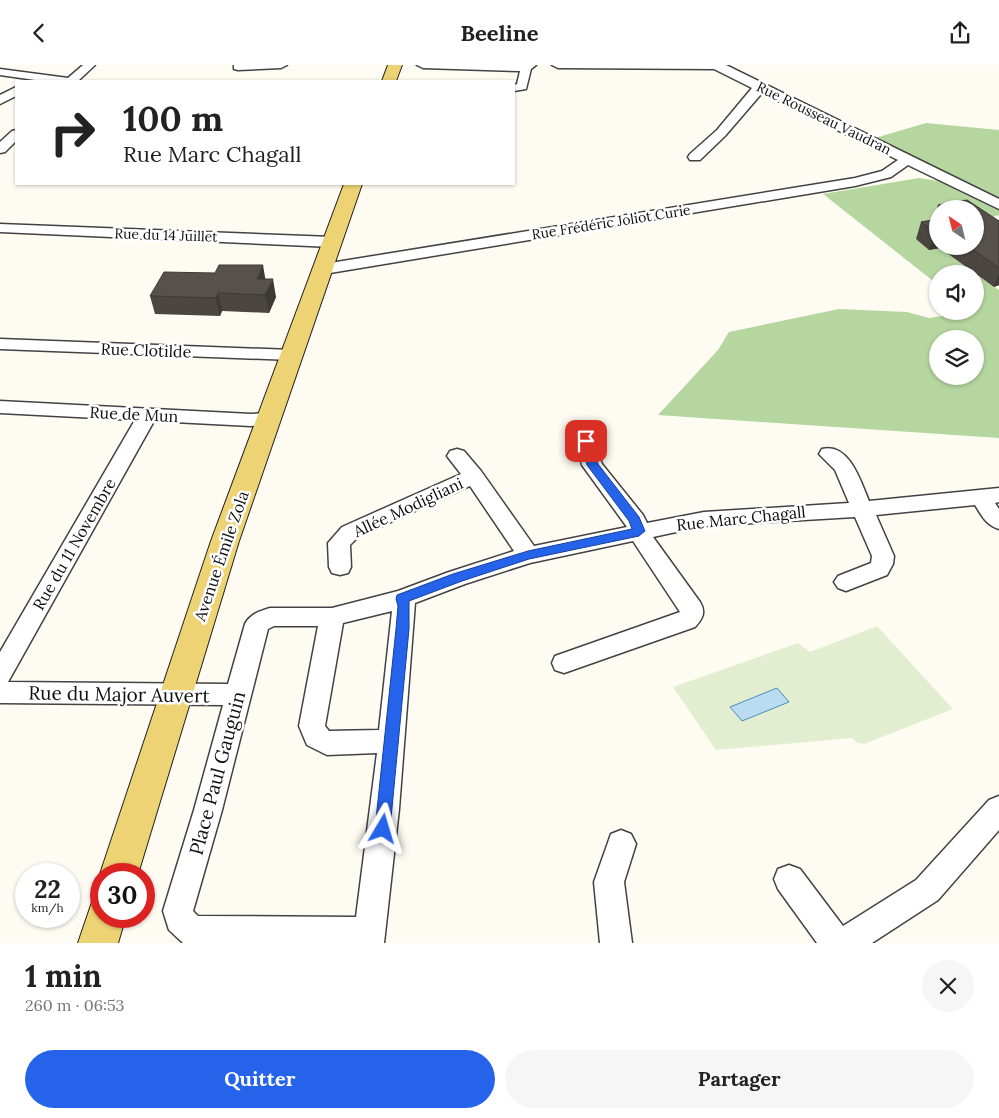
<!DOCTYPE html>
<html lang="fr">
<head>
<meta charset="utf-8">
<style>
	body { margin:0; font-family:Lora,serif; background:#f6f6f6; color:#222; height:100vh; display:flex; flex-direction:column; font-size:19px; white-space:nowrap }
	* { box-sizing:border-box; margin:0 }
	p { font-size:16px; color:#767676 }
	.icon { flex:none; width:28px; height:28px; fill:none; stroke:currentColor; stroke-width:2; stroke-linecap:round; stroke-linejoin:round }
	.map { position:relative; height:878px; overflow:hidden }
	.panel { display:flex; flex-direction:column; background:#fff; flex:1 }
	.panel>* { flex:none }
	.banner { position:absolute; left:15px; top:15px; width:500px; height:105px; border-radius:0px; box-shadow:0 1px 4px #0004; background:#fff; color:#222; overflow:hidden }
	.needle { width:32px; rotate:325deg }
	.controls { position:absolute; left:929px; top:135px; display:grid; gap:10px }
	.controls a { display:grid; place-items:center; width:55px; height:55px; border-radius:50%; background:#fff; box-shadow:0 1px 4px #0004; font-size:25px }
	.speed { position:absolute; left:15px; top:798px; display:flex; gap:10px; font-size:25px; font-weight:700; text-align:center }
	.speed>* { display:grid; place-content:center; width:65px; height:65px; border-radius:50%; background:#fff; box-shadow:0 1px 4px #0004; line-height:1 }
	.speed small { font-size:12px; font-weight:400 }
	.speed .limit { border:8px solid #d22; background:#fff; color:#111 }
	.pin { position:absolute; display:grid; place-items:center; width:42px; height:42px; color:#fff; margin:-21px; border-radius:10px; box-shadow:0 2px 8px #0006 }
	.me { position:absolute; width:55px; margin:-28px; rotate:7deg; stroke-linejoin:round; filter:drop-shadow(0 0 4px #0008) }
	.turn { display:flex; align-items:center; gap:18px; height:105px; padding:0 25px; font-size:22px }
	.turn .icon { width:65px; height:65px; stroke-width:2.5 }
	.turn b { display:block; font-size:35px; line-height:42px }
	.round { display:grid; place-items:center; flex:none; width:52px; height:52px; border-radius:26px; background:#f6f6f6 }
	.head { display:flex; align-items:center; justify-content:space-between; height:85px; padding:0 25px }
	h1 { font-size:30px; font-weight:800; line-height:38px }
	.cta { display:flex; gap:10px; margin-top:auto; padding:10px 25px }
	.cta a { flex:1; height:58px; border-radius:30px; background:#2563eb; color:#fff; font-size:20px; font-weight:800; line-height:58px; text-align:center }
	.cta a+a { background:#f6f6f6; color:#222 }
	header { display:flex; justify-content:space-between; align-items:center; height:65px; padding:0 25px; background:#fff; font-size:22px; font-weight:800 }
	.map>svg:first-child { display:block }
	.forest { fill:#b5d69f; fill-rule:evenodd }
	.pitch { fill:#e2eecf }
	.water { fill:#bbdbf1; stroke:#488dc2 }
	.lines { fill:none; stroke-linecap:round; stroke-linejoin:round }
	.minor-casing { stroke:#424242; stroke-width:3 }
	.major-casing { stroke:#202020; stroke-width:2 }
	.minor { fill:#fff; fill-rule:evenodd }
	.major { fill:#edd373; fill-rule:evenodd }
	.wall { fill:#4b4641; fill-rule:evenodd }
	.shaded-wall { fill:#3d3935 }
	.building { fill:#57514c; stroke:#3d3935 }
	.route { fill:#2563eb; stroke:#184099 }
	.labels { text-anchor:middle; stroke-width:5; stroke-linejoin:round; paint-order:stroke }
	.far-street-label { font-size:14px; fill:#0f0f0f; stroke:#fff }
	.street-label { font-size:16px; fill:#0f0f0f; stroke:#fff }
	.near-street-label { font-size:19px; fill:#0f0f0f; stroke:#fff }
</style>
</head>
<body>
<header><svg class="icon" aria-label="back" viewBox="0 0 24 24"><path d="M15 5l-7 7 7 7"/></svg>Beeline<svg class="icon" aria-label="share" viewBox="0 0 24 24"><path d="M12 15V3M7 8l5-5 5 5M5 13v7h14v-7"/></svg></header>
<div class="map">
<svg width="999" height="878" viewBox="0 0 999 878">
	<rect width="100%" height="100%" fill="#fefcf2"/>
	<!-- forest -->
	<g class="forest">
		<polygon points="926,58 999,65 999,136 875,73"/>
		<polygon points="919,113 945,117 999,145 999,150 993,152 978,144 938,144 937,170 915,174 942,183 975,209 938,209 937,219 823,129"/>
		<path d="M975,209L999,225V373L658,350L718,285L729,267L839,244L907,247L929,253L975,246ZM938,274H975V311H938Z"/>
	</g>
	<!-- pitch -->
	<polygon class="pitch" points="877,561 953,644 864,679 856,677 852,673 716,685 673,622 798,578 810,587"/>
	<!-- water -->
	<polygon class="water" points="777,623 789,637 742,656 730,642"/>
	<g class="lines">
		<defs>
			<g id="minor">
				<polygon points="83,0 95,0 78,16 42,16 0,10 0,4 68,13"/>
				<polygon points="234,0 287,0 281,3 238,5 234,4"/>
				<polygon points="417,0 536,0 531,4 526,24 514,26 514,20 517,19 520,6 423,3"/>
				<polygon points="552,0 726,0 999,134 999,144 908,100 891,112 855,121 324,209 318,207 316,204 318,201 324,199 855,113 882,106 898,95 762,28 725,71 700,95 690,95 688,92 690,89 717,65 752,23 714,4 558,3"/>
				<polygon points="16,22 16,31 0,39 0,30"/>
				<polygon points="16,65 16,76 5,87 0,88 0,77 12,66"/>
				<polygon points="0,159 332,172 337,174 340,177 337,180 332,182 0,167"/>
				<polygon points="0,274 292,285 298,286 301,290 298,294 292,295 0,284"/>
				<path d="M0,336L251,349L269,348L276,350L279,354L276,358L251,361L154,356L8,617L228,619L245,559C250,549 260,546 270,543H332L398,526L449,507L514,486L470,421L358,472L350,480L351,502L348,508L340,510L332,508L329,502L328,478L342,462L461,409L447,391L450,386L457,384L464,386L481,406L534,481L627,462L582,400L576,376L579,372L586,370L593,372L602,399L643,450L647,458L704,447L849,438L835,405L819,389L822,384C849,377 861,417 869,436L999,423V437L995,438L999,444V464C986,460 982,451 975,440L876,450L894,491L893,499L887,510L846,526L838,523L834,517L838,511L871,498L872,491L855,452L704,461L653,472L700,537C706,547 703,553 695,562L564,608L555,605L552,598L555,591L680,547L633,476L530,498L465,519L415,538L399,744L384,878H183L169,865L163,846L194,745L223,640L0,638V587L135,355L0,348ZM392,546L379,665L329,666L325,661L343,558ZM274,561H318L299,661L307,680L327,690L377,688L356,852L198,851L193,846L222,745L268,564Z"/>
				<polygon points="999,731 999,765 938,835 872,878 817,878 778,824 774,814 778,804 789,800 800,804 843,861 916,815 989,735"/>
				<polygon points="621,765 631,769 636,779 624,817 632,878 600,878 594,817 611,769"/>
			</g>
			<g id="major">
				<polygon points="388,0 402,0 396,16 382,16"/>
				<polygon points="344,119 362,119 239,476 138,809 101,809 101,813 100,809 211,476"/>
				<polygon points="101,833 101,851 126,851 118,878 78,878 92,837"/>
			</g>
		</defs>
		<!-- minor casing -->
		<use href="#minor" class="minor-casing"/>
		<!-- major casing -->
		<use href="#major" class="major-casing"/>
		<!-- minor -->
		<use href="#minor" class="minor"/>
		<!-- major -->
		<use href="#major" class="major"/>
	</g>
	<!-- wall -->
	<g class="wall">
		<path d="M967,135L999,156V220L994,222L940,183L929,185L916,174L921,157L933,155L938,140ZM938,144H975V181H938Z"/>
		<polygon points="215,208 265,214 276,232 269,248 222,246 220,251 155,249 150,231"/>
	</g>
	<!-- shaded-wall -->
	<g class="shaded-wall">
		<polygon points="935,167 938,167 938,181 941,181 940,183 929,185"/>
		<polygon points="263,200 266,218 257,214"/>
		<polygon points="999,208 999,220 994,222"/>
		<polygon points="273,214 276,232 269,248 265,230"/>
		<polygon points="218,228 222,246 220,251 216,233"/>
	</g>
	<!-- building -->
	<g class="building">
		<polygon points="967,135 999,156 999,203 968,181 975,181 975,144 943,144 938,140"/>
		<polygon points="938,154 938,167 935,167 921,157"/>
		<polygon points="219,200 263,200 257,214 273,214 265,230 218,228 216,233 150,231 164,207 215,208"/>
	</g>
	<!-- route -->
	<polygon class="route" points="586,372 591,376 598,399 639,452 645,466 639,471 529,494 462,516 409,536 409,564 390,764 388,769 383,771 377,769 375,764 396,564 398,541 396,534 397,530 453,509 528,486 632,464 629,456 587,400 581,376"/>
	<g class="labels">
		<!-- far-street labels -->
		<g class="far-street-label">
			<text transform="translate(824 53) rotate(26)" y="5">Rue Rousseau Vaudran</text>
			<text transform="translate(611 157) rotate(-9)" y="5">Rue Frédéric Joliot Curie</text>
			<text transform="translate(166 170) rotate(2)" y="5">Rue du 14 Juillet</text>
		</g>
		<!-- street labels -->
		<g class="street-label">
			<text transform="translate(146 285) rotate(2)" y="6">Rue Clotilde</text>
			<text transform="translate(134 349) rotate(3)" y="6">Rue de Mun</text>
			<text transform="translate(408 442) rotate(-25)" y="6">Allée Modigliani</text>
			<text transform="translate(741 453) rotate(-6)" y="6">Rue Marc Chagall</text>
			<text transform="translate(74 479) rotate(-60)" y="6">Rue du 11 Novembre</text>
			<text transform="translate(221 491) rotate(-71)" y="6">Avenue Émile Zola</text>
		</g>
		<!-- near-street labels -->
		<g class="near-street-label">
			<text transform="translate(119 629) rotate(1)" y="7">Rue du Major Auvert</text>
			<text transform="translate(217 708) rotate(-75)" y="7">Place Paul Gauguin</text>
		</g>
	</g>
</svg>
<div class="controls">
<a><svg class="needle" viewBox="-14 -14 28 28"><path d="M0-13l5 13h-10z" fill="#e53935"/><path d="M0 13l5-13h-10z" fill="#767676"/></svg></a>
<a><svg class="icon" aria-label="sound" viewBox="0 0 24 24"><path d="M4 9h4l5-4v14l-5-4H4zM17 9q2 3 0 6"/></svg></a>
<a><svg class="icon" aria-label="layers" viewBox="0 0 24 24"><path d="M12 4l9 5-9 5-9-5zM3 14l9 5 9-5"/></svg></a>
</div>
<div class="speed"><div>22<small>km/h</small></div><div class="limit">30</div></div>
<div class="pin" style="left:586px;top:376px;background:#d93025"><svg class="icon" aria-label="arrive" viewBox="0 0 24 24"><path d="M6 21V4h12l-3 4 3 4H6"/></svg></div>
<svg class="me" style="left:383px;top:764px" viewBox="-20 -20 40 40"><path d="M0-17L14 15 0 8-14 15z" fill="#2563eb" stroke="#fff" stroke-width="4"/></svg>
<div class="banner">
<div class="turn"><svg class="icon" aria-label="right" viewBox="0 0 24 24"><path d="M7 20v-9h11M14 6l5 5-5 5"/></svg><div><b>100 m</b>Rue Marc Chagall</div></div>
</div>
</div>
<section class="panel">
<div class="head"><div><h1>1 min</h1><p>260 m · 06:53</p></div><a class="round"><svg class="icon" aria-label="close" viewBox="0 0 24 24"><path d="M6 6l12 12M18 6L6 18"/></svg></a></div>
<div class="cta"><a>Quitter</a><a>Partager</a></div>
</section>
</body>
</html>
